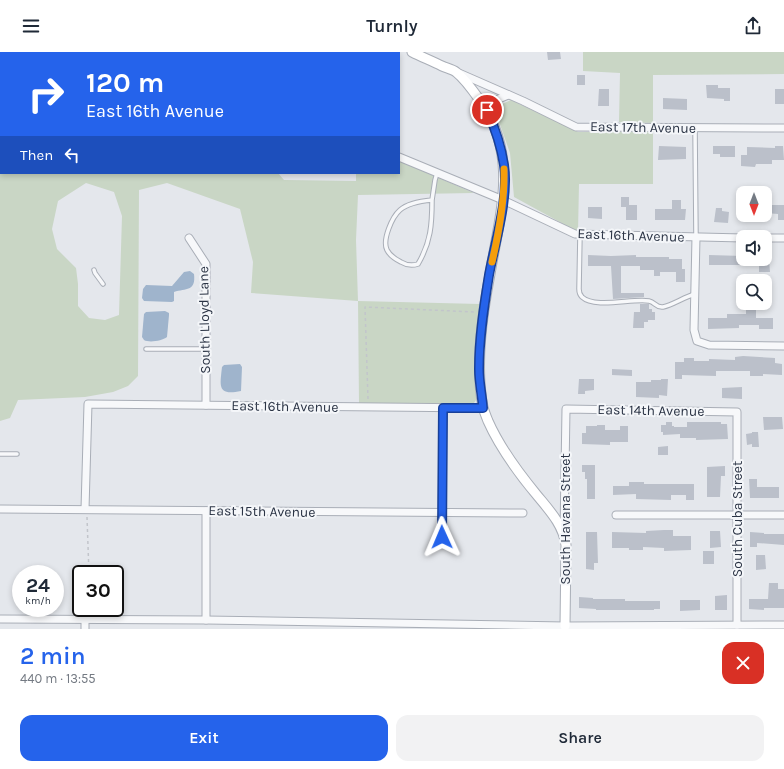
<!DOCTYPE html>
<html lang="en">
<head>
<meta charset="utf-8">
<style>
	body { margin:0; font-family:Karla,sans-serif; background:#f2f2f3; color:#1f2937; height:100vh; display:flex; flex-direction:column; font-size:15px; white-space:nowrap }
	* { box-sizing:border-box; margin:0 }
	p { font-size:13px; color:#747a83 }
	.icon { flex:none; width:22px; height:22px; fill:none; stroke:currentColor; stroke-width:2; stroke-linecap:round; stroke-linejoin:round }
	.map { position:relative; height:577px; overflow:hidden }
	.side { display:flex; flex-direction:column; background:#fff; flex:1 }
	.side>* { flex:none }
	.guide { position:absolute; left:0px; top:0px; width:400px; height:122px; box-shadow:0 2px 6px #0003; background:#2563eb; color:#fff; overflow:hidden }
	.needle { width:26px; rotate:180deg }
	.controls { position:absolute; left:736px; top:134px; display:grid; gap:8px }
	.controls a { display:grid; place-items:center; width:36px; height:36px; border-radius:8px; background:#fff; box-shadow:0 2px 6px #0003; font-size:20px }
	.speed { position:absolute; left:12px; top:513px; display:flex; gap:8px; font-size:20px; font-weight:700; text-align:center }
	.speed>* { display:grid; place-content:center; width:52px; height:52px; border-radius:50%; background:#fff; box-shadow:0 2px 6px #0003; line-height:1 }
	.speed small { font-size:10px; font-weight:400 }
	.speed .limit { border:2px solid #111; border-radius:6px; background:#fff; color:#111 }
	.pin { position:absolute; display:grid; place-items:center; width:34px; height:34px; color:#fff; margin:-17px; border:2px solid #fff; border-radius:50%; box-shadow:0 1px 4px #0007 }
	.me { position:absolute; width:44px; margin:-22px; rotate:359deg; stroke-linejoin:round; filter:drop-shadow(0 0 3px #0008) }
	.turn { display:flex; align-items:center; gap:14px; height:84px; padding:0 20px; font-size:18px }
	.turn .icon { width:52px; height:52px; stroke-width:2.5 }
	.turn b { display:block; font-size:28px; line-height:34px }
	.then { display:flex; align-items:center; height:38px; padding:0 20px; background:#0003; gap:8px; font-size:15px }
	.round { display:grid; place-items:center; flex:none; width:42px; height:42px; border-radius:12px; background:#f2f2f3 }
	.overview { display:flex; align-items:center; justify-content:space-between; height:68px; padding:0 20px }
	h1 { font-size:24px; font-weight:600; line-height:30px; color:#2563eb }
	.primary-button { display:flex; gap:8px; margin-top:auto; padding:8px 20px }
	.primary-button a { flex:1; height:46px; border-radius:12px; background:#2563eb; color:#fff; font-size:16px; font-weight:600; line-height:46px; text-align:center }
	.primary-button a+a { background:#f2f2f3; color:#1f2937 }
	header { display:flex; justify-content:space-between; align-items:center; height:52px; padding:0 20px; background:#fff; font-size:18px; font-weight:600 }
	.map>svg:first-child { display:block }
	.green { fill:#c9d6c5; fill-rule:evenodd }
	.water { fill:#9fb4cc }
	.building { fill:#bbc0ca }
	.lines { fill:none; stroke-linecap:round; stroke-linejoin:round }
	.lane-casing { stroke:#a9aeb7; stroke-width:5.5 }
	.street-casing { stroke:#a9aeb7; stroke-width:9 }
	.secondary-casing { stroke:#a9aeb7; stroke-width:11 }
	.path { stroke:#c2c5cb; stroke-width:1.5; stroke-dasharray:3 3; stroke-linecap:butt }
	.lane { stroke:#f7f8fa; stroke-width:3.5 }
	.street { stroke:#f7f8fa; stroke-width:7 }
	.secondary { stroke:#fff; stroke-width:9 }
	.route-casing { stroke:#184099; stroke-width:10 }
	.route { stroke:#2563eb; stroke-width:7 }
	.slow { stroke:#f59e0b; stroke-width:7 }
	.labels { text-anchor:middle; stroke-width:4; stroke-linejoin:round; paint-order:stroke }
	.street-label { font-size:14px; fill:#2b3445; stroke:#f4f6f9 }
</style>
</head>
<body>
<header><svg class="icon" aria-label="menu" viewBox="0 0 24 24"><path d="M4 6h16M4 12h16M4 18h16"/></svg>Turnly<svg class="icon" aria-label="share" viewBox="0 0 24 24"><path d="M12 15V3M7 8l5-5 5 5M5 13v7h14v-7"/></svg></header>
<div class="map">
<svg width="784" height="577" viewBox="0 0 784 577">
	<rect width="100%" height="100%" fill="#e4e7ec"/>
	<!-- green -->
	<g class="green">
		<polygon points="583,0 784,0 784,22 653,23 653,71 619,70 620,21 583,19"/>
		<path d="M0,39L1,121H278L284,128L356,129V121H399V109L474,141L358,143L356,188L358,249L480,252L475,293L478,345L474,351L468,352L359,351L358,249L251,241L253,210L240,157L167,131L139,138L138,324L128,334L113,340L85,345L18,348L10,366L0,369ZM86,131L114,140L122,164L119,263L105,268L89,266L78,254V232L76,216L57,197L52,177L58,149Z"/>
		<polygon points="511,48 578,80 653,80 653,132 579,132 578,180 514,145 510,101 497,64 497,54"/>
	</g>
	<!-- water -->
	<g class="water">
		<path d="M190,219L194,222C196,240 186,236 174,240V249L172,250L144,249L142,246L143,237L146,233L172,234L184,220Z"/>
		<path d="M165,259L169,261V263L167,285C162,289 149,291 144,288L142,285L144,262L146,260Z"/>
		<path d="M240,312L242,315L241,339C217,344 220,334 222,315L224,313Z"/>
	</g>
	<!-- building -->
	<g class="building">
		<polygon points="547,0 560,0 561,7 548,8"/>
		<rect x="577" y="23" width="8" height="10"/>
		<polygon points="706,33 718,33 718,36 730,36 730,49 724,49 724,47 707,46"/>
		<polygon points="599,37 609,37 609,54 598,54"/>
		<rect x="775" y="37" width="9" height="15"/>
		<polygon points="663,46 687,47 687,58 663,57"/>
		<polygon points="659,94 686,95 686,107 658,108"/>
		<polygon points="713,94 735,94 735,105 720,105 720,102 713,102"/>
		<polygon points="775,94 783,94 784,108 772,108 772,112 756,112 755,115 741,114 741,103 747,103 747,95 775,96"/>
		<polygon points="765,144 772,144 772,153 784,153 784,168 778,168 778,162 765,161"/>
		<polygon points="621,145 629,145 629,153 637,153 637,168 626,168 626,155 621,155"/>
		<polygon points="672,148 681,148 681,157 686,157 685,168 655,168 655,157 672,157"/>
		<polygon points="588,155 602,155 602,167 588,166"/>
		<polygon points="716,156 722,156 722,159 729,160 728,171 714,170"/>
		<polygon points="588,203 611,204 636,203 636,205 669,205 669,207 682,207 682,217 685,217 685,230 676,230 676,220 660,220 660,224 654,224 654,218 640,218 640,214 621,214 621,241 644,241 644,245 613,247 611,214 588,214"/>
		<polygon points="709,203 743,204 743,207 769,207 770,220 759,220 759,213 709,213"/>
		<polygon points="640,252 649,252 649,257 652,257 652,260 655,260 655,268 648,268 648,270 644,270 644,276 633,276 634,260 640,260"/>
		<polygon points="756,257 756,266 773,266 773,277 759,277 759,273 739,273 739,276 708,277 708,266 727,266 727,262 746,262 746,258"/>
		<polygon points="743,304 775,306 775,311 782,312 782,323 763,322 763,324 750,324 750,319 716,319 716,324 682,323 682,327 675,327 675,310 684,310 684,306 694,306 694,309 709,309 709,307 735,308 735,305"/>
		<polygon points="612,317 632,318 632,324 612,323"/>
		<polygon points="579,327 594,327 594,338 585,339 585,342 578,342"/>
		<polygon points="661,327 668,327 667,344 659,343 659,346 636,345 636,330 651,330 651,328 661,328"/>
		<polygon points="742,335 742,347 722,346 722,336"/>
		<polygon points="763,365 782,365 783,377 764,378"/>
		<polygon points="666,370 672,370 672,374 674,374 674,375 687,375 687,370 721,370 721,372 727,372 728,387 696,388 696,386 680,386 680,382 663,383 663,380 661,380 661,373 666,373"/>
		<polygon points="597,373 605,373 605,378 620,378 620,374 628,374 628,390 610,390 610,393 582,392 582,381 586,381 586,374 597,374"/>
		<polygon points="752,380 758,380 759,395 752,395 752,392 747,393 746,382 752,381"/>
		<polygon points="668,394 668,403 658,403 658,395"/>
		<polygon points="582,413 595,413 595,447 587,447 587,427 585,427 585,420 582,420"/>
		<polygon points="725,414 725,424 721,424 720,445 707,445 707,415"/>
		<polygon points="749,427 757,427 757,435 779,435 779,446 750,446"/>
		<polygon points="629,430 644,430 644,432 694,432 694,448 686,448 686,443 671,443 671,448 636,447 636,442 613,443 613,434 629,434"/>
		<polygon points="664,478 673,478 673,484 691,484 691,498 664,499 664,496 643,495 643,498 629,498 629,496 612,496 612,480 646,481 646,479"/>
		<polygon points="710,479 720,479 721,495 710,496"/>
		<polygon points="586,480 597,480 598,511 594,511 594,518 586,517"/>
		<polygon points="750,480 764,481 764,482 784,482 784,493 757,491 757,495 750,495"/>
		<rect x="703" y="499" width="11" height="13"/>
		<polygon points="756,503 765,503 766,517 756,518"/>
		<polygon points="769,531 778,531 778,537 784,537 784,556 764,556 764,558 749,557 749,547 768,547"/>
		<polygon points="727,543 727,558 715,558 715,544"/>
		<polygon points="579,545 593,546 593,547 625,547 625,549 660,549 660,557 654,557 654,558 596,558 596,557 579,556"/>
		<polygon points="680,548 700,548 700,558 680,559"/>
	</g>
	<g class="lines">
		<defs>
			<g id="lane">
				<polyline points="695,76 696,185"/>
				<path d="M432,148C432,172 431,190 418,212C412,214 406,213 401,210C395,207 390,204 387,198C382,188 392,165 400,158C408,151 421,149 432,148L435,128L437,121"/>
				<path d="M580,182L579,237C579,240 580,243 582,245C595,257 633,246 649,249C655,250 656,256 663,255C673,253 684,245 695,242"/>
				<polyline points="94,218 95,221 103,232"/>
				<polyline points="146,297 206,297"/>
				<polyline points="0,402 17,402"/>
			</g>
			<g id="street">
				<polyline points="200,0 201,1"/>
				<polyline points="133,1 133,0"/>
				<polyline points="459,21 523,49 576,75 784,76"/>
				<polyline points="487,58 494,49 508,43"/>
				<polyline points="399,105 503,148 575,182 743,186"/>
				<polyline points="696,185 694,278 697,289 709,293 784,294"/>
				<polyline points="189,186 206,212 206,353"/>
				<polyline points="765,186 784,186"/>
				<polyline points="0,457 523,461"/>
				<polyline points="85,457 88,352 483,356"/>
				<polyline points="206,459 206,568"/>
				<polyline points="616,463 784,463"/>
				<polyline points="564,482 566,357 737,360 737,573"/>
				<polyline points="442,485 443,356"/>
				<polyline points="0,567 206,568 565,574 784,573"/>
				<polyline points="85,567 85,577"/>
			</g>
			<path id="secondary" d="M412,0C422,5 432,9 442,14C446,16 452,17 456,20C466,28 474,40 481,50C519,105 500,162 490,222C482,264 475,313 483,355C484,359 486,364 488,369C500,396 517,419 536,442C549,458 563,472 566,493L565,574"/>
		</defs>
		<!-- lane casing -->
		<use href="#lane" class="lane-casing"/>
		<!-- street casing -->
		<use href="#street" class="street-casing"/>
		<!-- secondary casing -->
		<use href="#secondary" class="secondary-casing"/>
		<!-- path -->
		<g class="path">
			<polyline points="368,347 365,255 475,260 475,261"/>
			<polyline points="87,465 89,522"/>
		</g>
		<!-- lane -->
		<use href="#lane" class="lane"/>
		<!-- street -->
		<use href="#street" class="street"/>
		<!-- secondary -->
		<use href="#secondary" class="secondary"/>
	</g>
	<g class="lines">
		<defs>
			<path id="route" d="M442,485L443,356H483C482,343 479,330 479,317C479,286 484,254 489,223C495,190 509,146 504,113C501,93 495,76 487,58"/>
		</defs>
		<!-- route casing -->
		<use href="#route" class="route-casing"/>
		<!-- route -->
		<use href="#route" class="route"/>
		<!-- slow -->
		<path class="slow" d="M492,210C499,180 505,148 504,117"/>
	</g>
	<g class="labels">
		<!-- street labels -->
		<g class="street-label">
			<text transform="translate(643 75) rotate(1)" y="5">East 17th Avenue</text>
			<text transform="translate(631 183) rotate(2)" y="5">East 16th Avenue</text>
			<text transform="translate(204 268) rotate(-91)" y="5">South Lloyd Lane</text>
			<text transform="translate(285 354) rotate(1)" y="5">East 16th Avenue</text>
			<text transform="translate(651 358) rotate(1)" y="5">East 14th Avenue</text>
			<text transform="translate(262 459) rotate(1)" y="5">East 15th Avenue</text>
			<text transform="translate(565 467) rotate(-90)" y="5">South Havana Street</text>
			<text transform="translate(737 467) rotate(-90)" y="5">South Cuba Street</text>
		</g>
	</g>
</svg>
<div class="controls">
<a><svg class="needle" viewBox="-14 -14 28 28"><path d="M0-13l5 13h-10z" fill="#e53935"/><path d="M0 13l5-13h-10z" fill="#747a83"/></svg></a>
<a><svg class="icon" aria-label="sound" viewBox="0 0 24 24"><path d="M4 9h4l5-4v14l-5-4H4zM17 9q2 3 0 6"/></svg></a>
<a><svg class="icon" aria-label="search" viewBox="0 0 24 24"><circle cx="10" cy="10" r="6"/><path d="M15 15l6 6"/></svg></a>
</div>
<div class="speed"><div>24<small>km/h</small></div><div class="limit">30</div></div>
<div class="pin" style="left:487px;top:58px;background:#d93025"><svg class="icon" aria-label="arrive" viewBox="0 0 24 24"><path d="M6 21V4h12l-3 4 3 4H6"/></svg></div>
<svg class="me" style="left:442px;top:485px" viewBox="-20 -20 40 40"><path d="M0-17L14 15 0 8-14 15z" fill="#2563eb" stroke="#fff" stroke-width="4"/></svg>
<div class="guide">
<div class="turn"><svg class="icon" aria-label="right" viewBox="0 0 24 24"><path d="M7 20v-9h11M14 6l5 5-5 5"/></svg><div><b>120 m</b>East 16th Avenue</div></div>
<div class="then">Then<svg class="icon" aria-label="left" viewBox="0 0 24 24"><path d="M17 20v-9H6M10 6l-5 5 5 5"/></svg></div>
</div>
</div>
<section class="side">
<div class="overview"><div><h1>2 min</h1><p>440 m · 13:55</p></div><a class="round" style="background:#d93025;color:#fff"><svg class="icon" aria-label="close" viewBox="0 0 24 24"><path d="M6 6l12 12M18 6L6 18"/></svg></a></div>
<div class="primary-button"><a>Exit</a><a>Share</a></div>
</section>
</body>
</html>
